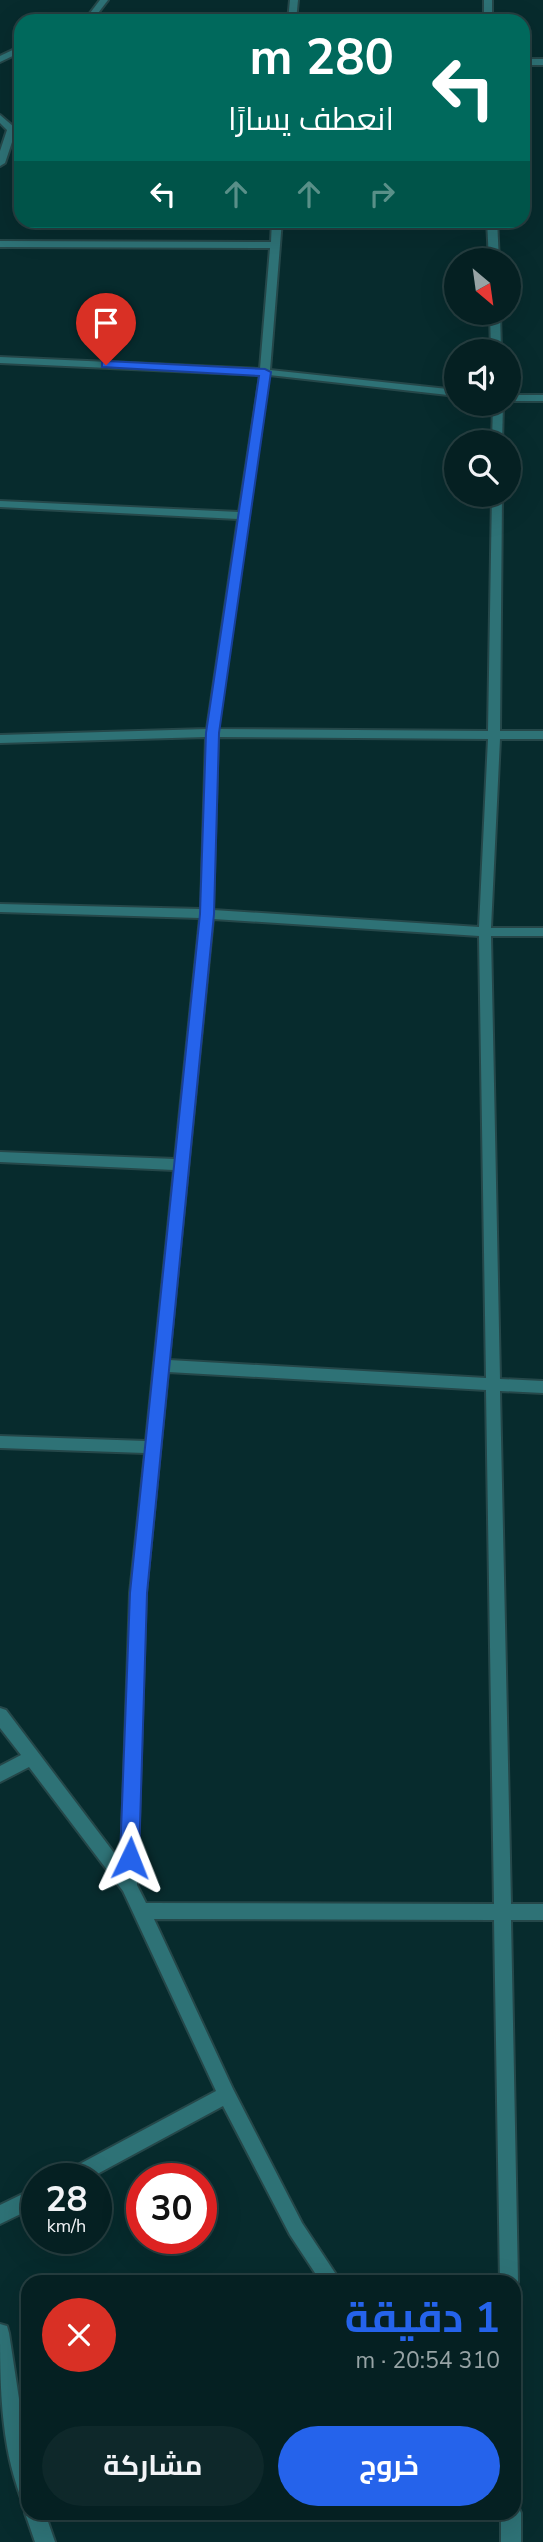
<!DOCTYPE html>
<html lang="ar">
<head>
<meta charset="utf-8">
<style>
	body { margin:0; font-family:"Nunito Sans",Cairo,sans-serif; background:#0e282a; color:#f1f3f6; direction:rtl; height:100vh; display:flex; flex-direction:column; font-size:26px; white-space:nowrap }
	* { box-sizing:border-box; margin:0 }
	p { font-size:23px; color:#97a3a5 }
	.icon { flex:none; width:38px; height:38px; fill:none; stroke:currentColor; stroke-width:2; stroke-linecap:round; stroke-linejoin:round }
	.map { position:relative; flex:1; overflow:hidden; direction:ltr }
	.drawer { position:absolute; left:21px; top:2275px; width:500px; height:245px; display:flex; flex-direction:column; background:#052022; border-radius:21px; box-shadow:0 7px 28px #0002,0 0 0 2px #263e40; direction:rtl }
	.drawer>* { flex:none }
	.banner { position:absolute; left:14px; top:14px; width:516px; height:214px; border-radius:21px; box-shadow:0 7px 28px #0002,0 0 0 2px #263e40; direction:rtl; background:#00695c; color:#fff; overflow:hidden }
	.needle { width:46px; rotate:151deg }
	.buttons { position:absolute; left:444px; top:248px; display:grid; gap:14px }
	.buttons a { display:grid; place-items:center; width:77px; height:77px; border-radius:50%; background:#052022; box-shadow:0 7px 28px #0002,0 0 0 2px #263e40; font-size:35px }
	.speed { position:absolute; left:21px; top:2163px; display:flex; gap:14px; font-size:35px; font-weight:700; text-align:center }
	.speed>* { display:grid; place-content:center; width:91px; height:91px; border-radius:50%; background:#052022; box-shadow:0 7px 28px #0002,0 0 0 2px #263e40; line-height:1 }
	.speed small { font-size:18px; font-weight:400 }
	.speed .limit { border:10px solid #d22; background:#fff; color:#111 }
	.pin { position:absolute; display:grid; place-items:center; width:60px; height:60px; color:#fff; margin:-72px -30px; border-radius:50% 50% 50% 0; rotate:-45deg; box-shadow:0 0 7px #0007 }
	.pin .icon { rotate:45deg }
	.me { position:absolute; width:77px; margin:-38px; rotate:2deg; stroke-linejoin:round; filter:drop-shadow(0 0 5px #0008) }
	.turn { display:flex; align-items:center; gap:24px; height:147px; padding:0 21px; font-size:32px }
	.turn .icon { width:91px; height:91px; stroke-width:2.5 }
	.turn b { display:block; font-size:49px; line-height:60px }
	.lanes { display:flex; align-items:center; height:66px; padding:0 21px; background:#0003; justify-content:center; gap:35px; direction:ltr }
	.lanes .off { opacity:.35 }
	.round { display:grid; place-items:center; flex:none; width:74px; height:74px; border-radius:37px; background:#0e282a }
	.summary { display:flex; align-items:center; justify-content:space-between; height:119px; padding:0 21px }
	h1 { font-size:42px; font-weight:700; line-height:52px; color:#2563eb }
	.primary-button { display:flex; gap:14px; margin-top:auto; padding:14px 21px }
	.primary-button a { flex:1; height:80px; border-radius:42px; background:#2563eb; color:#fff; font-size:28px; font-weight:700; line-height:80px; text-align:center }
	.primary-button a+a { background:#0e282a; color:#f1f3f6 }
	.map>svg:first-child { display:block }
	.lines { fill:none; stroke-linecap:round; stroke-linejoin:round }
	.minor-casing { stroke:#254749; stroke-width:4 }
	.minor { fill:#2e7276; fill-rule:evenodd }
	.route { fill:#2563eb; stroke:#184099; stroke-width:2 }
</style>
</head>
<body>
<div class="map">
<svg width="543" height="2542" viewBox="0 0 543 2542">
	<rect width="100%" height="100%" fill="#072b2d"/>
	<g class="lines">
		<defs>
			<g id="minor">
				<polygon points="100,0 108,0 92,21 84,21"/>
				<polygon points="290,0 298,0 296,21 288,21"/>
				<rect x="484" y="0" width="8" height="21"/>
				<polygon points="21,46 21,52 0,62 0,56"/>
				<rect x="523" y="59" width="20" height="6"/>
				<polygon points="0,115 14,127 21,128 21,132 15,133 5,163 0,166 0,151 7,130 0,123"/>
				<path d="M272,220H282L270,370L457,390V396L269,375L218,729L488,731L492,495H502L500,731H543V739H500L491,928H543V936H491L500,1379L543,1381V1393L500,1391L511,1904H543V1920H511L518,2282L514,2289V2282H500L494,1920L154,1919L233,2089L302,2223L341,2282H321L290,2235L223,2106L88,2179H60L63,2173L216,2091L123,1891L29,1767L0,1782V1766L21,1755L0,1728V1708L6,1710L121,1862L130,1593L145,1453L0,1448V1436L146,1441L174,1170L0,1162V1152L175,1159L200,918L0,912V904L201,909L206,737L0,743V735L207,729L238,519L0,507V501L239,512L260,375L0,363V357L260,369L270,248L0,247V241L271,242ZM218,737L488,739L479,927L213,910ZM213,919L479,936L486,1378L169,1360ZM168,1372L486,1390L494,1904L146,1903L137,1885L146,1593Z"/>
				<polygon points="487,220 497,220 499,261 489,261"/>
				<polygon points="490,313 500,313 501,352 491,352"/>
				<rect x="509" y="395" width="34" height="6"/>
				<polygon points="493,404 503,404 502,443 492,443"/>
				<polygon points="37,2187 37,2206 0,2224 0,2205"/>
				<path d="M0,2324L7,2326L9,2333L28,2458V2501L21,2498C0,2443 0,2382 0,2324Z"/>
				<polygon points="514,2505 518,2506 521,2513 521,2542 501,2542 501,2513 514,2513"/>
				<polygon points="28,2506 28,2513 45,2513 55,2542 35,2542 25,2513"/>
			</g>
		</defs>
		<!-- minor casing -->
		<use href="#minor" class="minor-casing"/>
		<!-- minor -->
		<use href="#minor" class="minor"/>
	</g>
	<!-- route -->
	<polygon class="route" points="106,361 265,369 271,372 219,733 214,914 147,1593 139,1858 136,1865 130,1867 123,1865 120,1858 130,1593 200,914 206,733 259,376 102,367 102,362"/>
</svg>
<div class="buttons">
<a><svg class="needle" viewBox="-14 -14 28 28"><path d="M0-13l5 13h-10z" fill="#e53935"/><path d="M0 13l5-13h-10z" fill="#97a3a5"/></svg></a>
<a><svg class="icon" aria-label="sound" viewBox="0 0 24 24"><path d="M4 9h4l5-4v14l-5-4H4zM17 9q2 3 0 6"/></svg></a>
<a><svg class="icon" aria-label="search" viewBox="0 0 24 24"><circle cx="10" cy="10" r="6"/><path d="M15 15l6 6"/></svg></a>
</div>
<div class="speed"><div>28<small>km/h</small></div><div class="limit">30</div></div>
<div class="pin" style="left:106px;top:365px;background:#d93025"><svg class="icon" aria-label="arrive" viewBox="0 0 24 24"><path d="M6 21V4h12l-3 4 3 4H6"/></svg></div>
<svg class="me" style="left:130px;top:1858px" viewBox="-20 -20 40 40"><path d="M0-17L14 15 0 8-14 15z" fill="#2563eb" stroke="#fff" stroke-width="4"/></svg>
<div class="banner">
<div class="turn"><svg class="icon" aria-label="left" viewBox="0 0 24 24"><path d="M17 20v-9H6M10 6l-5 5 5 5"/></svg><div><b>280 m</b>انعطف يسارًا</div></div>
<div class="lanes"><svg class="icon" aria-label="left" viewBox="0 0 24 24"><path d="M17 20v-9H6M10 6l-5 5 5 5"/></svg><svg class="icon off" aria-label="ahead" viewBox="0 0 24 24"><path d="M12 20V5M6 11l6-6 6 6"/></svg><svg class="icon off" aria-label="ahead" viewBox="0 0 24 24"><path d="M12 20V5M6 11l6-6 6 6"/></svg><svg class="icon off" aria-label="right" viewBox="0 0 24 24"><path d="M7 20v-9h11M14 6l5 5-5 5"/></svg></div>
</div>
<section class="drawer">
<div class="summary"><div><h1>1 دقيقة</h1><p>310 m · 20:54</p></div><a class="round" style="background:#d93025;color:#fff"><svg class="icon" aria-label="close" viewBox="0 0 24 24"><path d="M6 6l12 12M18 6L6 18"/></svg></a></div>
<div class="primary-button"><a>خروج</a><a>مشاركة</a></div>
</section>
</div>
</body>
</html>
